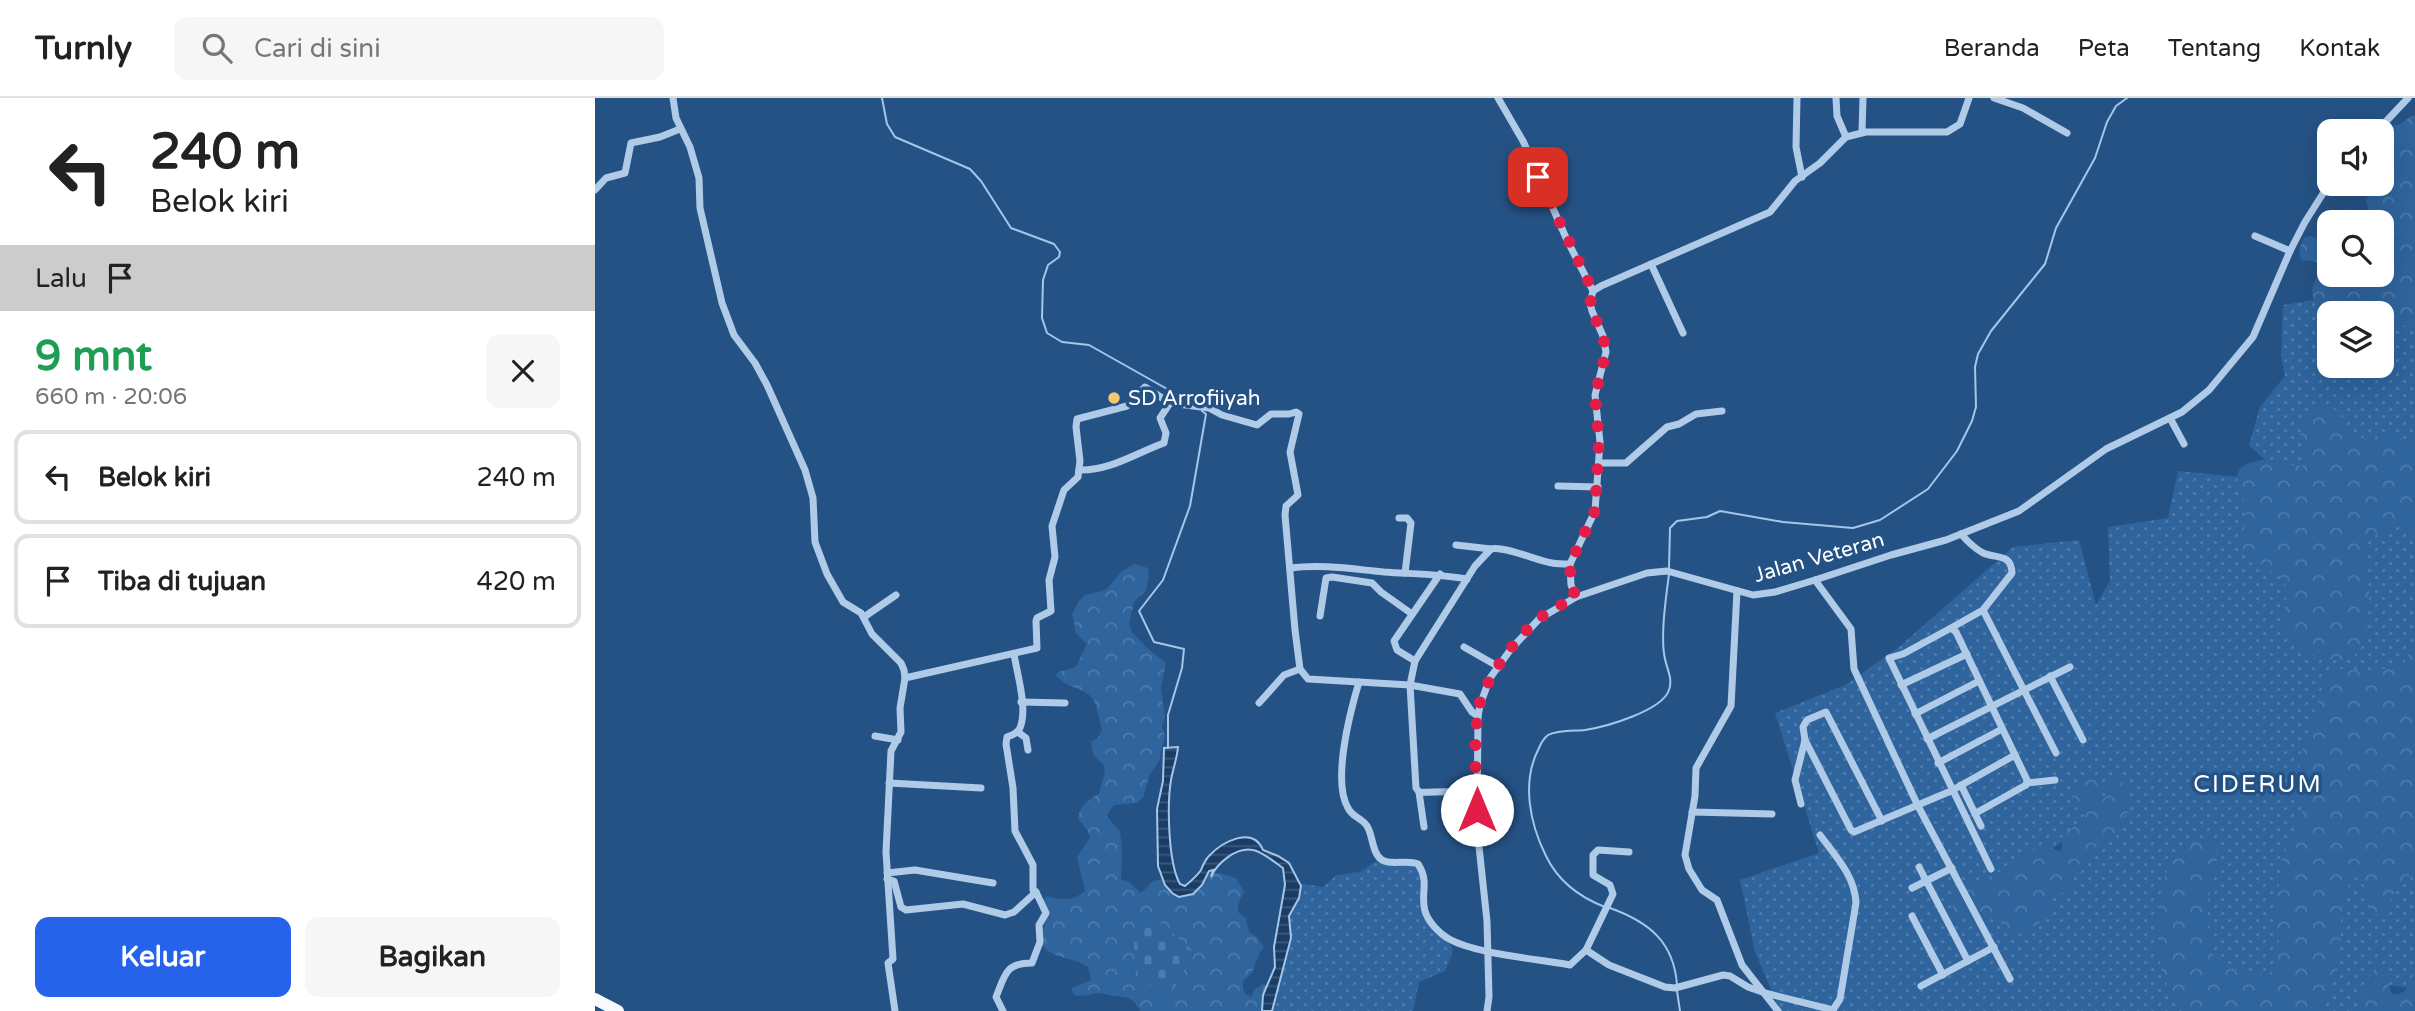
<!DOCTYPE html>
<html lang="id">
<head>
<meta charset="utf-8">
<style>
	body { margin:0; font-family:"Varela Round",sans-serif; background:#f6f6f6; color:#222; height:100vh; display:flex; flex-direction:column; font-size:26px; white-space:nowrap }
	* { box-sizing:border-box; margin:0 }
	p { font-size:23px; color:#767676 }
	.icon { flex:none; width:38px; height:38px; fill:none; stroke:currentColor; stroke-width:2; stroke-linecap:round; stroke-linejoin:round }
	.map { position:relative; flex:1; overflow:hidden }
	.drawer { display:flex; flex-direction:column; background:#fff; width:595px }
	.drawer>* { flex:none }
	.hud { background:#fff; color:#222; overflow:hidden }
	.fabs { position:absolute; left:1722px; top:21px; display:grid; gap:14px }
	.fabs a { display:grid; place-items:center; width:77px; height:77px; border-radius:14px; background:#fff; box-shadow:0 7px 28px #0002; font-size:35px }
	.pin { position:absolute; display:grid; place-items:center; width:60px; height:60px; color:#fff; margin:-30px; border-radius:14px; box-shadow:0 4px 10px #0006 }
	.me { position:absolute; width:77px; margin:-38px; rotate:0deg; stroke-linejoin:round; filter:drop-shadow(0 0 5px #0008) }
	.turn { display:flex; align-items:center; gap:24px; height:147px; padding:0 35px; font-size:32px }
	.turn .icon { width:91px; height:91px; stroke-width:2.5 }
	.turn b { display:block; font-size:49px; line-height:60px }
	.then { display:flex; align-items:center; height:66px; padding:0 35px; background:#0003; gap:14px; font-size:26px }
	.round { display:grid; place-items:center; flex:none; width:74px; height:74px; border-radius:14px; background:#f6f6f6 }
	.headline { display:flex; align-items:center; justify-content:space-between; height:119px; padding:0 35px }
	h1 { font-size:42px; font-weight:800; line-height:52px; color:#1e9e55 }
	.primary-button { display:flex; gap:14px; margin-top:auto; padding:14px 35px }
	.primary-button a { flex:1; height:80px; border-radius:14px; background:#2563eb; color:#fff; font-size:28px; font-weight:800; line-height:80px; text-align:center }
	.primary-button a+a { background:#f6f6f6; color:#222 }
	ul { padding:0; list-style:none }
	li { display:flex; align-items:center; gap:21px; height:94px; margin:0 14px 10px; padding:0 21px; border:4px solid #e0e0e0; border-radius:14px }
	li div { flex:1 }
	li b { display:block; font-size:26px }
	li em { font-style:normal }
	header { display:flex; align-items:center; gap:42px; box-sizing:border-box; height:98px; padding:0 35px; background:#fff; border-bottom:2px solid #e0e0e0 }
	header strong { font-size:33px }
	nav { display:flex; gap:38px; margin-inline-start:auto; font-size:24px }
	.search { width:490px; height:63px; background:#f6f6f6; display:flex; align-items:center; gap:18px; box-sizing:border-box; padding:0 24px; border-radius:14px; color:#767676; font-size:26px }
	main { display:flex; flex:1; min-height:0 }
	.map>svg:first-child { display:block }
	.grass { fill:url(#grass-dots); fill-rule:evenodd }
	.forest { fill:url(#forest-crowns) }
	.cemetery { fill:url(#cemetery-stones) }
	.water { fill:url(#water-rules); stroke:#a3c6e9; stroke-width:2 }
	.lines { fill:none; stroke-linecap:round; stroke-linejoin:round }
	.stream { stroke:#a3c6e9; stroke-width:2 }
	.minor { stroke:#afcbe8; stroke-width:7 }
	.trunk { stroke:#f8fbfe; stroke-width:12 }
	.route { stroke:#e11d48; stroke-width:12; stroke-dasharray:0 21.6 }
	.poi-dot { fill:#f2c973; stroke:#255285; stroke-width:2.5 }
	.labels { text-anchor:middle; stroke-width:7; stroke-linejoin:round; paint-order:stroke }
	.poi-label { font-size:21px; fill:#fff; stroke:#255285; text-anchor:start }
	.street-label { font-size:21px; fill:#fff; stroke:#255285 }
	.quarter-label { font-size:24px; letter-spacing:2px; fill:#fff; stroke:#255285 }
</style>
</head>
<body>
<header>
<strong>Turnly</strong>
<div class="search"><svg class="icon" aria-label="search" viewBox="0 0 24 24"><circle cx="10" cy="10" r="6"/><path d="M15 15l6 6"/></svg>Cari di sini</div>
<nav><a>Beranda</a><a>Peta</a><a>Tentang</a><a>Kontak</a></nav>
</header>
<main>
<section class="drawer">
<div class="hud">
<div class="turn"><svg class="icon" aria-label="left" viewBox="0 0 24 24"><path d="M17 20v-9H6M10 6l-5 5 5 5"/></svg><div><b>240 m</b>Belok kiri</div></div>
<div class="then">Lalu<svg class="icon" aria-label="arrive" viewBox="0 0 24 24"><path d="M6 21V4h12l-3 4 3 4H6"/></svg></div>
</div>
<div class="headline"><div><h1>9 mnt</h1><p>660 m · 20:06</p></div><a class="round"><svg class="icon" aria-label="close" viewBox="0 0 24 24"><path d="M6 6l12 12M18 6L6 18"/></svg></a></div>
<ul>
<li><svg class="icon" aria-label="left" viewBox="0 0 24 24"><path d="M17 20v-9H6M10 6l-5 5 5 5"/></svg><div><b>Belok kiri</b></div><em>240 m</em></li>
<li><svg class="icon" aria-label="arrive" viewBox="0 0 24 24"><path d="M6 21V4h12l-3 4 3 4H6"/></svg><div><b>Tiba di tujuan</b></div><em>420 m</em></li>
</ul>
<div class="primary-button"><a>Keluar</a><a>Bagikan</a></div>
</section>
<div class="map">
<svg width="1820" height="913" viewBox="0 0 1820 913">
	<defs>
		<pattern id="grass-dots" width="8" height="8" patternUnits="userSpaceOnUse" patternTransform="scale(1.75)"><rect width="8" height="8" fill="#2f649d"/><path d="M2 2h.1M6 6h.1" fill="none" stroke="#4e7bac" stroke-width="1.8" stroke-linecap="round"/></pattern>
		<pattern id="forest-crowns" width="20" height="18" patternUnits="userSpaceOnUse" patternTransform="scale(1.75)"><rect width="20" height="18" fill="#2f649d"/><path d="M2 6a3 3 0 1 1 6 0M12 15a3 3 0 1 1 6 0" fill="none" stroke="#4e7bac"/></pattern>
		<pattern id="cemetery-stones" width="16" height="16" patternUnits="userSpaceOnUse" patternTransform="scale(1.75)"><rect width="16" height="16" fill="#2f649d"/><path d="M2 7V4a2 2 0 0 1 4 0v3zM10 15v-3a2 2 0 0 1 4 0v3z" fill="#4e7bac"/></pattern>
		<pattern id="water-rules" width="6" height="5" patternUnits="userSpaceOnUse" patternTransform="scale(1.75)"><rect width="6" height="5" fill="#1a3c65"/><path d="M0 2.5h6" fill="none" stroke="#3c597c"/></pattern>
	</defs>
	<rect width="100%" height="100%" fill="#255285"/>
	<!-- grass -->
	<g class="grass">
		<path d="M1737,199L1820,209V384L1724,372L1686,377L1654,347L1665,309L1690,278L1686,258L1688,207ZM1734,215H1787V268H1734Z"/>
		<path d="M1583,373L1656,380L1758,435L1820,421V562L1699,877L1596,913H1185L1160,854L1145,782L1224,755L1180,615L1250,587L1304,549L1418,449L1484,442L1501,507L1515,483L1513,429L1573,420ZM1484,731L1423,814L1412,785Z"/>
		<polygon points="783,762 814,762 826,773 829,813 857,849 857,856 850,873 824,884 818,913 676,913 702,785 728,789 742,777 765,774"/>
		<polygon points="1762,765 1820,767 1820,891 1785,886 1783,913 1715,913 1739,786"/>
	</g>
	<!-- forest -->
	<g class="forest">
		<path d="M1816,18H1820V225L1798,231L1792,218L1787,217V215C1763,215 1738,220 1719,204C1713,182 1725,182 1727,165L1706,162L1704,152L1709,140L1715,138L1725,142L1734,140V177H1787V124H1747L1749,115L1754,111L1766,118L1775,117L1771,102C1776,96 1784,90 1787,84C1791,73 1785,62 1791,50L1787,46V30L1806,26Z"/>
		<path d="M1733,308L1742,313L1760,338L1770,341L1795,338L1820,345V434C1809,426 1802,427 1790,433C1784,436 1776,438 1773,445C1766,460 1774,477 1774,493C1775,509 1771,556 1754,561C1747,564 1739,562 1732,561C1715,558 1697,549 1687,535C1685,517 1696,500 1689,482L1648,453C1644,434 1653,428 1651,414C1649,398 1637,385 1645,370C1657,363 1669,360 1683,363C1693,365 1701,370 1711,367L1713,362C1698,340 1705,312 1733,308Z"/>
		<path d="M539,466L553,470L554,478L551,492L539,504L534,527L537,534L552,550L571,565L566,590L570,619L567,628L570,638L564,663L554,678L548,700L541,705L519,707L511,717L525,734L527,752L526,782L533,783L546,795L558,783L569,781L586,796C609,778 612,768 642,781L649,794L643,806V814L651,820L654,834L662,839L669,850L665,854L657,875L648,883V891L651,897L656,899L660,891L668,886L673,889L668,901L667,913H545C537,898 533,899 518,898C512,897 508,895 502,895C494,897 488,899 479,897L476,890L496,882L493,869C476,857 453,863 444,841L450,826L446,807L451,798C465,802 477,804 490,793L482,759L495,740L493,733L483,720C485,706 494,703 504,695L510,674L509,667C500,660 495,654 497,643L503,640L507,632C504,623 503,611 499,603C493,590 471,591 461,577L463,574L481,569L492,546L481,535L477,516L484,503L490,497L511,492L526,474Z"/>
		<path d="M1820,541V774L1805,784L1789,814L1781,817L1775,809L1767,777C1741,781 1747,842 1745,861C1742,880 1732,895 1728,913H1587C1579,899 1569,885 1566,869C1559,835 1561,767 1591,746L1621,743L1622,769L1612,805L1616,855C1636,868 1650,876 1674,876L1681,866L1684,843L1681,812L1687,761L1707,713L1704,663L1730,581C1740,564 1758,574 1774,573C1785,572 1797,569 1809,567Z"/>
		<path d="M1523,677L1535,696V713L1528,719L1519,736L1505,741L1498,756L1482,772L1474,793C1449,798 1461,805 1449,820C1444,828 1428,834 1419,838L1414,835L1402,820L1369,821L1360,816C1346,777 1386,792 1401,773C1420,779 1416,770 1427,759C1432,754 1446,748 1453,749C1457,750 1460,752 1464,753L1467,752V739L1491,717L1489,710L1480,706L1476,696L1482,685L1489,680H1500L1508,701L1511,699L1516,681Z"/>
		<path d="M1820,865V913H1762L1774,878L1782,869H1788L1795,875L1794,888L1797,896C1815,898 1818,879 1820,865Z"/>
	</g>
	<!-- cemetery -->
	<polygon class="cemetery" points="554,815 599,854 574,899 541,878 539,844 542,826"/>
	<!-- water -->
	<path class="water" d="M583,649C582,661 578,670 576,682C572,706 573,765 585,786L590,788C596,783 602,778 606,772C608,767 610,762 614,758C627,744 658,727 668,752L683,758L694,765L706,788L704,800L694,818L696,840L677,913H667L668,897L680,869L679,849L690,787L688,770C681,765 666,753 658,752C641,749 622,765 616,779L618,772L614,773L607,787L598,796L584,799L577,795L570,787L563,768L562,711L568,683L569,650Z"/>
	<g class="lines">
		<!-- stream -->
		<g class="stream">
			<polyline points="287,0 292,26 300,39 375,71 386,83 416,130 459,146 465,154 464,159 453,167 448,182 447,220 452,235 467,244 494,247 597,305"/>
			<polyline points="1074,470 1075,430 1082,423 1112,419 1125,413 1188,424 1258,430 1285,422 1333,391 1362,353 1377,323 1381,309 1380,269 1383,256 1396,233 1450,166 1461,130 1500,60 1512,24 1521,8 1532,0"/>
			<polyline points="573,650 573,617 587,570 589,551 559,544 544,513 568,482 595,408 611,316 607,313"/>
			<path d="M1010,809C984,799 963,783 951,758C935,726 926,684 944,650C946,645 948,641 953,637C962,632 979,633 990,632C1010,629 1067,613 1074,592C1078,581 1072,571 1070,561C1065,539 1071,499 1074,476"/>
			<path d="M1015,810C1054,824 1079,844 1082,887"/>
			<polyline points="1082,893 1085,913"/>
		</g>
		<!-- minor -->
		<g class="minor">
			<polyline points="78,0 81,20 95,49 104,80 105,110 127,205 139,237 160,265 172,287 210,372 218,400 220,444 232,476 248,504 266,515 277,536 306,565 309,572 310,580 305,610 306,634 296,653 291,754 298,861 293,865 300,913"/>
			<polyline points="903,0 928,43 972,142 998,193"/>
			<polyline points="1202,0 1201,49 1207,79"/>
			<polyline points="1241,0 1242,18 1251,39"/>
			<polyline points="1399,0 1428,10 1472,35"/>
			<polyline points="1782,33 1813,0"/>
			<polyline points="1267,34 1268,0"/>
			<polyline points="0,92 11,80 30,75 36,45 65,39 85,31"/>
			<polyline points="1660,138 1695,153"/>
			<polyline points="1056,166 1088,235"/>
			<polyline points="1575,320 1589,346"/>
			<polyline points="1004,365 1031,365 1072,329 1084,326 1101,316 1127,313"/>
			<path d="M484,372C515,373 541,355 569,345L571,335L565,320L575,305"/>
			<polyline points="963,388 1003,389"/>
			<polyline points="804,420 812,420 816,425 810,475"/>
			<polyline points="861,447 896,451"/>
			<path d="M695,470C727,466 757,471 789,474C817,476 845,476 872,481"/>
			<polyline points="1220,482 1256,531 1259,571 1323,708 1415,881"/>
			<polyline points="1142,493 1136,608 1101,670 1100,698 1090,757 1094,771 1107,792 1122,802 1147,867 1183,913"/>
			<polyline points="981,499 976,487 975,466 1000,413 1005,344 1000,297 1011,254 1008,238 997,213 995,205 998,193 1006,188 1175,114 1200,83 1225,65 1251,39 1271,34 1352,34 1365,26 1374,0"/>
			<polyline points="1388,512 1461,655"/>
			<polyline points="725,518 731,480 737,479 777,485 786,494 817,516"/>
			<polyline points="269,519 301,497"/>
			<path d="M1356,530L1388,512L1417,475C1416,455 1402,461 1388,455C1379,450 1373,444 1366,436"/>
			<polyline points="869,549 904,569"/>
			<polyline points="820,563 802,552 799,543 845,476"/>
			<polyline points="1455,578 1488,642"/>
			<polyline points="310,580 442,550 441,523 442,520 456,513 454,482 460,459 457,428 469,392 483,379 485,363 481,329 482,321 532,308 550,289 575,305 614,310 627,317 662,327 676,316 694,316 701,314 704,316 695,354 703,397 691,408 690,417 700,532 705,571 713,581 815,587 865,596 877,614 883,618"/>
			<path d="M764,584C755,614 737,683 753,710C757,719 767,720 772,728C778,737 777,756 787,762C797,768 812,761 823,766C835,784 825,796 830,813C833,824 845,836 854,841C881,856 943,861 975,867L991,852L1014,867L1070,889L1080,890L1128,877L1135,878L1153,889L1170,895L1238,912L1245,901L1261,805C1260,778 1241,759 1225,737"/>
			<polyline points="1306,587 1372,556"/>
			<polyline points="426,604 470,605"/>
			<polyline points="664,605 689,577 705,571"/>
			<polyline points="1320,616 1384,583"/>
			<polyline points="423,634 431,640 433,652"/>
			<polyline points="280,638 303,642"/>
			<polyline points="1332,641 1475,569"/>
			<polyline points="1210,642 1256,732 1259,734 1356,693 1420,657"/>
			<polyline points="1343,665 1407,631"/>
			<polyline points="294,685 386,690"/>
			<polyline points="1432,685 1460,682"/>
			<polyline points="1366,687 1386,728"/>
			<polyline points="824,694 829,729"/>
			<path d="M881,694C862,692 844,695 824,694L821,690L815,587L820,563L880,468L896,451C907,447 943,463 957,465C963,466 969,466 975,466"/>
			<polyline points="1206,706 1200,682 1210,642 1208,629 1212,622 1231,614 1287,723"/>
			<polyline points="1097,714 1177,716"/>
			<polyline points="1381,715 1431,687 1432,682 1361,534 1356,530 1308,556 1294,560 1396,771"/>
			<polyline points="1324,769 1373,863"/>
			<polyline points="292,775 320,772 398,785"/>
			<path d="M292,781L299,783L306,809L311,812L368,806L410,817L419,814L441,794L438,792V767L420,733L418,690L411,646L412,639C417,637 423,635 425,630C433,610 422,576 419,556"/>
			<polyline points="1317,790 1357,770"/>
			<polyline points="1317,818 1348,877"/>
			<polyline points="991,852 1018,796 1015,787 998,777 998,757 1003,752 1034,754"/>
			<polyline points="1326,888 1399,849"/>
			<path d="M408,913L401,899C410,877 410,865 437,865L445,844L444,827L451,815L441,794"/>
			<polyline points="892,913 894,899 892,823 882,730 883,618 885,607 895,580 916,551 944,521 981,499 1052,475 1072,473 1158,497 1180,494 1220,482 1296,457 1351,442 1424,413 1511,351 1587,314 1614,292 1658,239 1695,153 1710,124 1734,86"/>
		</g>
		<!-- trunk -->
		<polyline class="trunk" points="0,901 23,913"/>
	</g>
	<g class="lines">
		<!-- route -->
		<path class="route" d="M882,712C881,681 878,639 884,609C890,581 921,539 944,521C954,512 969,506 981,499L976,487L975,466L1000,413L1004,344L1000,297L1011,254L1008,238L997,213L995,205L998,193L943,79"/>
	</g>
	<!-- markers -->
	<circle class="poi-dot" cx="519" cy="300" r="7"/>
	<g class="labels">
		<!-- poi labels -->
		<g class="poi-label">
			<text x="533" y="307">SD Arrofiiyah</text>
		</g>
		<!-- street labels -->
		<g class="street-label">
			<text transform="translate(1224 459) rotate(-16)" y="7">Jalan Veteran</text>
		</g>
		<!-- quarter labels -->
		<g class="quarter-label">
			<text x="1663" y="694">CIDERUM</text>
		</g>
	</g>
</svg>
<div class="fabs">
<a><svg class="icon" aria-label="sound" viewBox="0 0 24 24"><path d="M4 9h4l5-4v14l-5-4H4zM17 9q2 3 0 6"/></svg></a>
<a><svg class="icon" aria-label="search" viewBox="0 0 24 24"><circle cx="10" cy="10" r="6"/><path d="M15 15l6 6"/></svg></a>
<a><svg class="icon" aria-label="layers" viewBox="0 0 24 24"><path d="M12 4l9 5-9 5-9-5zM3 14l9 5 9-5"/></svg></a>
</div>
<div class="pin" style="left:943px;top:79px;background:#d93025"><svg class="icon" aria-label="arrive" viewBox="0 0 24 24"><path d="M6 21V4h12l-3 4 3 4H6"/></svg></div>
<svg class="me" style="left:882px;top:712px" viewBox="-20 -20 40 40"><circle r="19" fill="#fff"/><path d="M0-13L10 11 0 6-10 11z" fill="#e11d48"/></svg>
</div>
</main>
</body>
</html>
